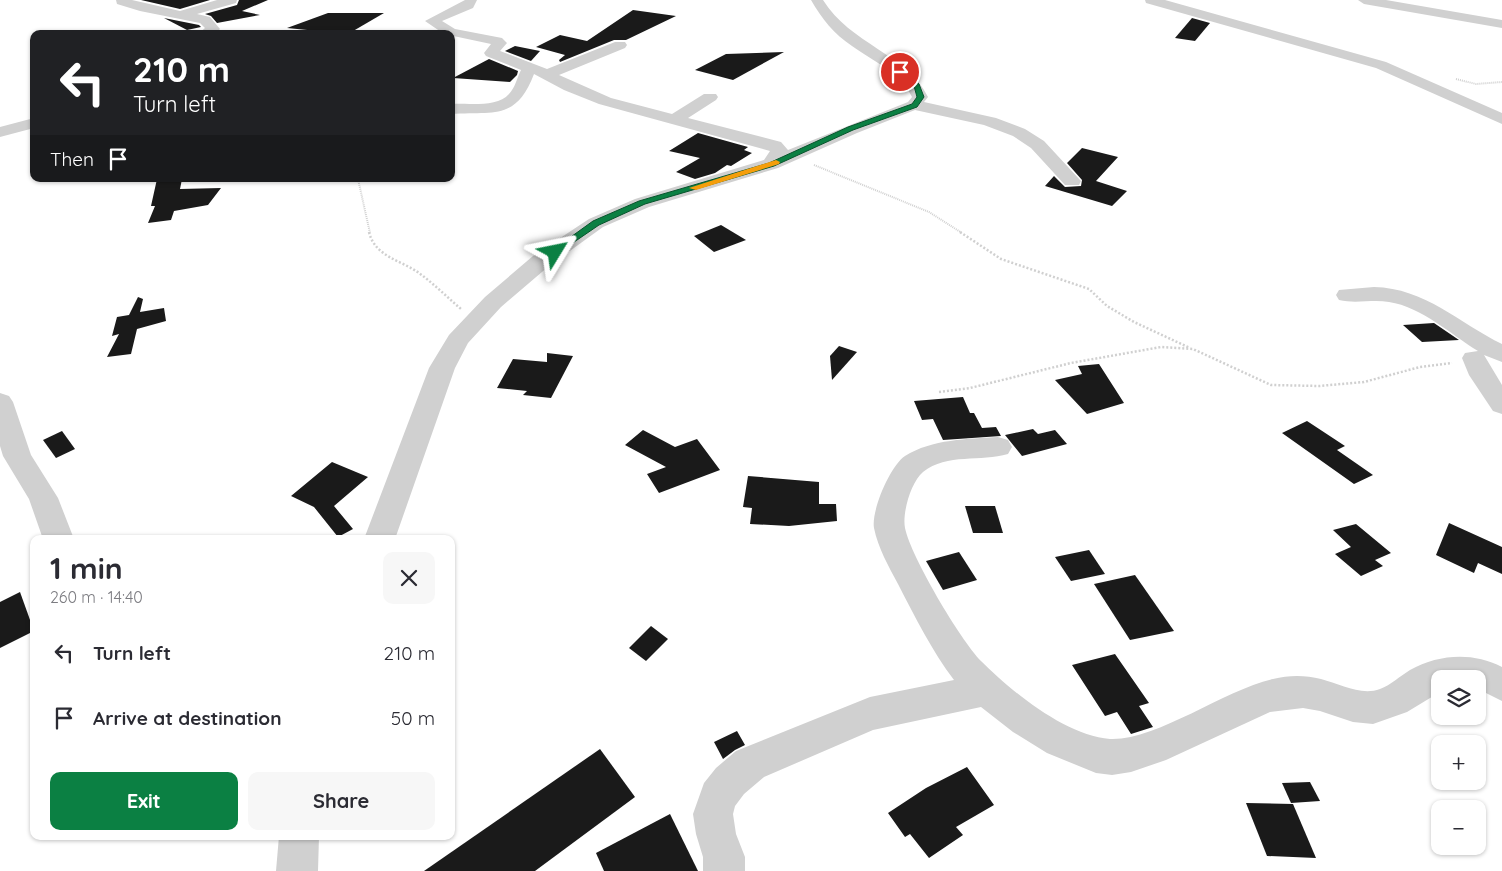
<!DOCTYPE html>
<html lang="en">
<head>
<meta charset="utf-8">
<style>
	body { margin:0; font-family:Quicksand,sans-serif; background:#f7f7f7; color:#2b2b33; height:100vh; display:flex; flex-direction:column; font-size:19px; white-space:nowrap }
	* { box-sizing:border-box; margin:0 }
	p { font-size:16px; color:#7c7c81 }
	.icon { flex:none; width:28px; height:28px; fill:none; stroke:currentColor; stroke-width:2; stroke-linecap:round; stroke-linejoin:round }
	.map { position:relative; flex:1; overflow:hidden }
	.sheet { position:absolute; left:30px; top:535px; width:425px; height:305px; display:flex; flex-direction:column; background:#fff; border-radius:10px; box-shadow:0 1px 4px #0004 }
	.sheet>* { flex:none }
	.guide { position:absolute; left:30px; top:30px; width:425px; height:152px; border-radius:10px; box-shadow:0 1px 4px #0004; background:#202124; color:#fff; overflow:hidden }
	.tools { position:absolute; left:1431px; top:670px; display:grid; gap:10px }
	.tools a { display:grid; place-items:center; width:55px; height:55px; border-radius:10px; background:#fff; box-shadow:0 1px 4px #0004; font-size:25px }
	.pin { position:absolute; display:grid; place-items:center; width:42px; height:42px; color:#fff; margin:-21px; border:2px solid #fff; border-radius:50%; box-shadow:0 1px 5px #0007 }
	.me { position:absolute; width:55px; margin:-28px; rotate:55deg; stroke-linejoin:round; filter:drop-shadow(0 0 4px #0008) }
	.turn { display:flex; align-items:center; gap:18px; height:105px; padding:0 20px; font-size:22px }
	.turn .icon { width:65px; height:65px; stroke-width:2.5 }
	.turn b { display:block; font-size:35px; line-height:42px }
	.then { display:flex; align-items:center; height:48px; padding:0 20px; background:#0003; gap:10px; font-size:19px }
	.round { display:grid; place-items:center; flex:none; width:52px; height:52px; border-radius:10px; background:#f7f7f7 }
	.summary { display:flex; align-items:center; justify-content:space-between; height:85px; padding:0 20px }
	h1 { font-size:30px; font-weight:700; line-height:38px }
	.primary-button { display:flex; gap:10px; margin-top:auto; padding:10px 20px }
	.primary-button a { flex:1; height:58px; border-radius:10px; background:#0b8043; color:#fff; font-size:20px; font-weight:700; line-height:58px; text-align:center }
	.primary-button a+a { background:#f7f7f7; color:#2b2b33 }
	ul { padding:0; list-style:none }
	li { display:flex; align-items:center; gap:15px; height:65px; padding:0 20px }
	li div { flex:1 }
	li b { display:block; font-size:19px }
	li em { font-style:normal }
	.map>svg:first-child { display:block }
	.building { fill:#1a1a1a }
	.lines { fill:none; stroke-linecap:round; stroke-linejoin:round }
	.path-far1 { stroke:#d0d0d0; stroke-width:2; stroke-dasharray:1 1; stroke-linecap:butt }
	.path { stroke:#d0d0d0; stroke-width:2.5; stroke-dasharray:2 2; stroke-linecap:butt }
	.minor { fill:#d0d0d0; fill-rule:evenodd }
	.route { fill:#0b8043; stroke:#07532c }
	.slow { fill:#f59e0b }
</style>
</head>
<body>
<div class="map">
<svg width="1502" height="871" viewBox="0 0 1502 871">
	<rect width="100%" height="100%" fill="#fff"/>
	<!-- building -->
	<g class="building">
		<polygon points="141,0 210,0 180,9"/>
		<polygon points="239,0 268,0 242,11 260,15 217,23 211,16 205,14 237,5"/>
		<polygon points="633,10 676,16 626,40 614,40 560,62 559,60 565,55 536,47 560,35 587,41"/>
		<polygon points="328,13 384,13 348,34 287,28"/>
		<polygon points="164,18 199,25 201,27 187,30"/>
		<polygon points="1192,18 1210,23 1195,41 1175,38"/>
		<polygon points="515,46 540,51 531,61 505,51"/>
		<polygon points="784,52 733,80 695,70 726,54"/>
		<polygon points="489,59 518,71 517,75 510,82 453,78"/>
		<polygon points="698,133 748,147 744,150 752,153 731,166 727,165 715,173 695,179 676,172 700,158 669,151"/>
		<polygon points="1082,148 1118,157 1096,181 1127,191 1112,206 1045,186 1054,176 1065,187 1081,186 1082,180 1067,163"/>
		<polygon points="157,179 182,179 180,189 221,188 208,205 174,211 171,220 148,223 155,206 151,206"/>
		<polygon points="721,225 746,240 714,252 694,236"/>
		<polygon points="138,297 143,299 140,312 164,308 166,321 137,329 131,354 107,357 119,334 112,336 117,317 129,315"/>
		<polygon points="1434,323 1459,340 1422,342 1403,325"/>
		<polygon points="839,346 857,352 832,380 830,356"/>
		<polygon points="547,353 573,356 551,398 523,395 527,391 497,388 513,359 547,362"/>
		<polygon points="1099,364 1124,403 1087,414 1055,380 1082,374 1078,366"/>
		<polygon points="963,397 970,413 974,413 982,428 996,427 1001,436 943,440 933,419 922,420 914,401"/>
		<polygon points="1307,421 1345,446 1337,450 1373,475 1354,484 1282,433"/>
		<polygon points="1033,429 1038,434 1055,430 1067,444 1022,456 1005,435"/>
		<polygon points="643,430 675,447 697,439 720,470 659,493 647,474 666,467 625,445"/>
		<polygon points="62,431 75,449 56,458 43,440"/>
		<polygon points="332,462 368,477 334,506 353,529 338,537 314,507 291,496"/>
		<polygon points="748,476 819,482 819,504 836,504 837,521 789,526 750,524 752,508 743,507"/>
		<polygon points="965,506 995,506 1003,533 973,533"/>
		<polygon points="1449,523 1502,547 1502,574 1478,563 1474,573 1436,555"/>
		<polygon points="1356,524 1391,553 1375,560 1383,566 1361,576 1335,554 1351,547 1333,530"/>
		<polygon points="1089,550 1105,574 1071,581 1055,557"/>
		<polygon points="959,552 977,580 943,590 926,561"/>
		<polygon points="1135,575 1174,631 1130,640 1094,584"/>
		<polygon points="20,592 34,631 0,648 0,602"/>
		<polygon points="651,626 668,639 646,661 629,648"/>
		<polygon points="1115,654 1149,703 1139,706 1153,727 1131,734 1117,712 1105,716 1072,665"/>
		<polygon points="737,731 745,745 735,750 723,759 714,742"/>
		<polygon points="600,749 635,797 535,871 424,871"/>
		<polygon points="967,767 994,805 956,827 963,835 929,858 910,834 905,837 888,813 926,788"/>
		<polygon points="1310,782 1320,801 1291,803 1282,783"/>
		<polygon points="1246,803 1293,804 1316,858 1267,856"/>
		<polygon points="670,814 698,871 604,871 596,853"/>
	</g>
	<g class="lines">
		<!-- path-far1 -->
		<g class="path-far1">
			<polyline points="1456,79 1476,84 1502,82"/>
			<polyline points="814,165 929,212 962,233"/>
			<polyline points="358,179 370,233"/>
		</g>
		<!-- path -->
		<g class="path">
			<path d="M369,232C375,257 401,260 419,273C434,284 447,297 461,309"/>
			<polyline points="960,232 1001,259 1089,289 1107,306 1134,322 1190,348"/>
			<polyline points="939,392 970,388 1071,363 1161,347 1193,349 1271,385 1319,386 1364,382 1420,367 1452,363"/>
		</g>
		<!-- minor -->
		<g class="minor">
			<polygon points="116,0 132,0 180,11 217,0 237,0 236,3 197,14 210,17 220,29 215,34 198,34 205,28 200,23 140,11 117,4"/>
			<path d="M465,0H477L473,8L442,21L455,29L502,38L507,43L500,51L547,69L615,42H625L627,45L625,48L559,75L611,98L672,114L704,94H716L718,97L716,100L688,118L781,142L788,150L908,102L912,97C901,73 873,61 852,46C834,34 822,19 811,0H823C850,44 907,54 928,97L924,102L996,118L1025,129L1044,141L1081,181L1079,185H1065L1031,148L1013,136L984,125L915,110L857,133L778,168L649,207L603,227L549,266L501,307L468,343L455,368L395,539H364L429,368L449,335L485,297L533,256L589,219L635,199L764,160L770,151L599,104L564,90L534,74C516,121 494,111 451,114V104C468,103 497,108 509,94C515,88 517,78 521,70L486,56L484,53L491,44L444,34L425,21Z"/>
			<polygon points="1145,0 1165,0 1386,62 1502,113 1502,124 1376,68 1146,3"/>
			<polygon points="1358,0 1386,0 1502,20 1502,28 1364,4"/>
			<polygon points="34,118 34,128 0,137 0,127"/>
			<path d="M1374,287C1425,288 1459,323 1502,344V362L1484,355L1502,385V414L1493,411L1469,375L1462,358L1465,353L1478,351C1450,334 1422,307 1389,302C1373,299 1356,304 1339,300L1336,295L1339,290Z"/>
			<polygon points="0,393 9,396 13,402 31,455 58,498 74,539 43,539 29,499 3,456 0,446"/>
			<path d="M998,437L1008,440L1012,447L1008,454C981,462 947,453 923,472C911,482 902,513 905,528C911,557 960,639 981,661C1011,691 1066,736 1110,739C1156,741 1224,690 1273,679C1289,675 1305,675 1321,679C1340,684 1361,696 1380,689C1391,685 1400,676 1410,670C1439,654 1473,652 1502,667V701L1478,689V679H1440V692L1407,712L1373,724L1353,722L1320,711L1303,708L1270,712L1166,760L1131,772L1112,775L1096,773L1047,753L1013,732L981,707L873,730L764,777L744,794L735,806L733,814L736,834L745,857V871H703V857L696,834L693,814L704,783L716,768L736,751L870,697L954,680C932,651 915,617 898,584C889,567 878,548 874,528C871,511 890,466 905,456C932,439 968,439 998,437Z"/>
			<polygon points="279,836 319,836 318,871 276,871"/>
		</g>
	</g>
	<!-- route -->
	<polygon class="route" points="898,71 902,71 919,84 924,97 917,107 853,130 774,166 645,204 599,225 558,253 550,252 593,221 639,201 769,163 848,127 912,104 917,97 914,86 898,73"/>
	<!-- slow -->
	<polygon class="slow" points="776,160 780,162 779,164 696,190 689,188"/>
</svg>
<div class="tools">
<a><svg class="icon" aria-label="layers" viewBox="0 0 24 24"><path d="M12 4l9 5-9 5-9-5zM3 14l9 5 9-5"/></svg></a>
<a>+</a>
<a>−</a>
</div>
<div class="pin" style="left:900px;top:72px;background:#d93025"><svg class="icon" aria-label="arrive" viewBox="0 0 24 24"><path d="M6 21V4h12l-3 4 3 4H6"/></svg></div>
<svg class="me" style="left:555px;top:252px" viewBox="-20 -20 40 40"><path d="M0-17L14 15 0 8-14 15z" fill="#0b8043" stroke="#fff" stroke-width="4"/></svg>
<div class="guide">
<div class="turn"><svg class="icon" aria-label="left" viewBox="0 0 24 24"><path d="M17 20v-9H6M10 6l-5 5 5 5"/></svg><div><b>210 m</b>Turn left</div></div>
<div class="then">Then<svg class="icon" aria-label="arrive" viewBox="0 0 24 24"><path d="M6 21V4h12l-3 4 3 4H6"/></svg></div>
</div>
<section class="sheet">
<div class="summary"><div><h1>1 min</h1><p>260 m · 14:40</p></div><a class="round"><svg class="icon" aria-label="close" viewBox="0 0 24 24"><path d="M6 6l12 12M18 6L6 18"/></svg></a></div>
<ul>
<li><svg class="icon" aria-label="left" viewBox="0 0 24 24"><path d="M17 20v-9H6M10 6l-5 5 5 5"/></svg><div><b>Turn left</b></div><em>210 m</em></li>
<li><svg class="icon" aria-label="arrive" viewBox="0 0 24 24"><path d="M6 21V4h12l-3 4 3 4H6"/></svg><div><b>Arrive at destination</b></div><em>50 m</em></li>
</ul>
<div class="primary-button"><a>Exit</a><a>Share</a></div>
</section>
</div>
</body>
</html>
